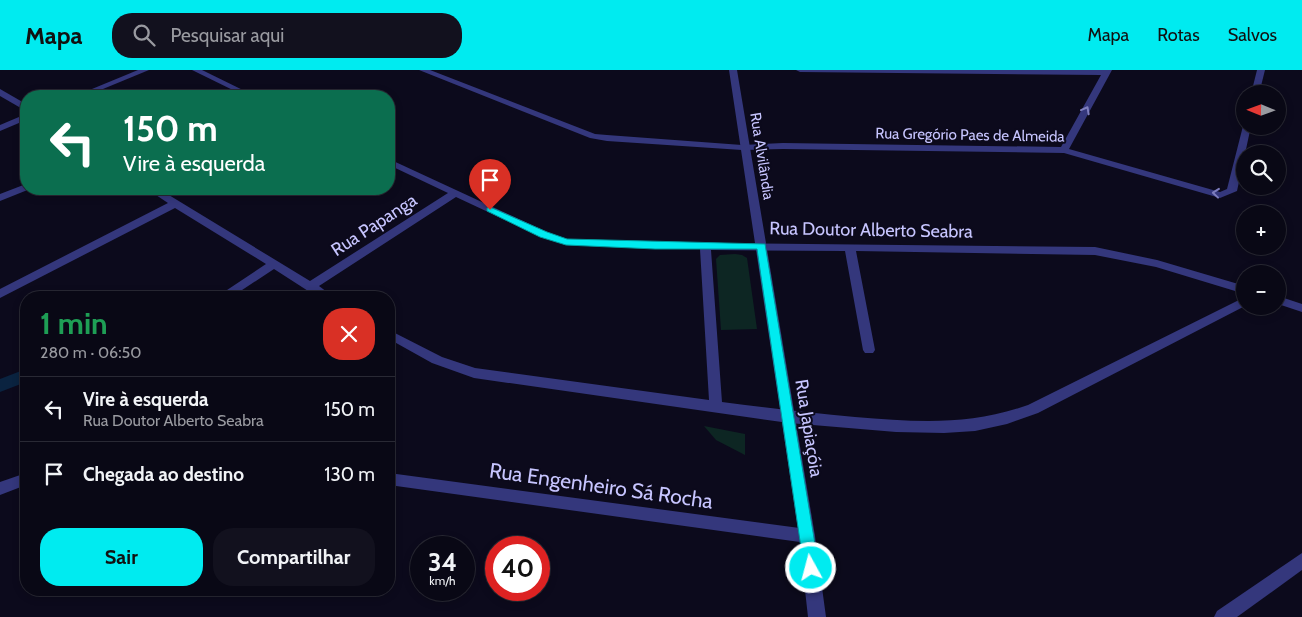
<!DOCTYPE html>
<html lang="pt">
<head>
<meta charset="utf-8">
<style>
	body { margin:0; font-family:Cabin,sans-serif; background:#12111e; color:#f1f3f6; height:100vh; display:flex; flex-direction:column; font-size:19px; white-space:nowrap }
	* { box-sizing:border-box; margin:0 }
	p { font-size:16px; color:#999aa0 }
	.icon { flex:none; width:28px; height:28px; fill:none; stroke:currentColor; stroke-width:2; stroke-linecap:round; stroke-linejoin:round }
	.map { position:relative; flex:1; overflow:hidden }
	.details { position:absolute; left:20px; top:221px; width:375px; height:305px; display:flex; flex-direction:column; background:#090815; border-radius:20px; box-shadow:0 2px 8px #0003,0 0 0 1px #292934 }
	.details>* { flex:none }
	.banner { position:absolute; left:20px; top:20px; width:375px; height:105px; border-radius:20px; box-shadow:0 2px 8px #0003,0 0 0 1px #292934; background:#0b6e4f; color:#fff; overflow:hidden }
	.needle { width:32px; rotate:271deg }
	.fabs { position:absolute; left:1236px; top:15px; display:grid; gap:10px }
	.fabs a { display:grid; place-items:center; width:50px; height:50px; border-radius:50%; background:#090815; box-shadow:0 2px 8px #0003,0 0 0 1px #292934; font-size:25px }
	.speed { position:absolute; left:410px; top:466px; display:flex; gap:10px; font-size:25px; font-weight:700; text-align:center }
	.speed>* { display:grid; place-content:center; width:65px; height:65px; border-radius:50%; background:#090815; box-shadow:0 2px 8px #0003,0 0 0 1px #292934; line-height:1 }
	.speed small { font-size:12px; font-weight:400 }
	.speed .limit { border:8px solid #d22; background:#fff; color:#111 }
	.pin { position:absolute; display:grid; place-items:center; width:42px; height:42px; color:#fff; margin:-51px -21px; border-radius:50% 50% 50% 0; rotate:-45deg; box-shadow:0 0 5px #0007 }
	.pin .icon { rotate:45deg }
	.me { position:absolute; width:55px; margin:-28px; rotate:353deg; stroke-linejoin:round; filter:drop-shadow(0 0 4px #0008) }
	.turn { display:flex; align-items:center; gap:18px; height:105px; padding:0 20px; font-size:22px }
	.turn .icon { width:65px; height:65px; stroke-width:2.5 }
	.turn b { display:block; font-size:35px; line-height:42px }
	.round { display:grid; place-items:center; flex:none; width:52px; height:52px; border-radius:20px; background:#12111e }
	.overview { display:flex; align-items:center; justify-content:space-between; height:85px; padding:0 20px }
	h1 { font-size:30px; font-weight:700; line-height:38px; color:#1e9e55 }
	.button { display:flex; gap:10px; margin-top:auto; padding:10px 20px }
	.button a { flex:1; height:58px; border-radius:20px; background:#00ebf0; color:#111; font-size:20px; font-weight:700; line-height:58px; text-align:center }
	.button a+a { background:#12111e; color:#f1f3f6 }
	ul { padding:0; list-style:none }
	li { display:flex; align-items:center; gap:15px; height:65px; padding:0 20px; border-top:1px solid #292934 }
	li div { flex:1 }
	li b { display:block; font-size:19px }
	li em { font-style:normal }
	header { display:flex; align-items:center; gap:30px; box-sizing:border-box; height:70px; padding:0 25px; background:#00ebf0; color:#111 }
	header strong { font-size:24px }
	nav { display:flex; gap:28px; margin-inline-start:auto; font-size:18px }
	.search { width:350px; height:45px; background:#12111e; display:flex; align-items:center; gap:12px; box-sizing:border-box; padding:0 18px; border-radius:20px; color:#999aa0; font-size:19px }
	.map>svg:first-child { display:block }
	.green { fill:#0d2623 }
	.water { fill:#0a2340 }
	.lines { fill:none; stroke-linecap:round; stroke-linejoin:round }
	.minor { fill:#34377c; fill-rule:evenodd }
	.tertiary { fill:#34377c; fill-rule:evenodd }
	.oneway { stroke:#7e7ebe }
	.route { fill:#00ebf0; stroke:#00999c }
	.labels { text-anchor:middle; stroke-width:4; stroke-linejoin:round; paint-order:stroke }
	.far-street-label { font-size:15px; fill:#c7c5ff; stroke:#0c0a1c }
	.street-label { font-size:18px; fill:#c7c5ff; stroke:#0c0a1c }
	.near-street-label { font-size:21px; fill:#c7c5ff; stroke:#0c0a1c }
</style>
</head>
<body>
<header>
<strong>Mapa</strong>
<div class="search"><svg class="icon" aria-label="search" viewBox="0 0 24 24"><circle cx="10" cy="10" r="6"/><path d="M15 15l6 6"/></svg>Pesquisar aqui</div>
<nav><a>Mapa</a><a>Rotas</a><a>Salvos</a></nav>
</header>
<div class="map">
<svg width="1302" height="547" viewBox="0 0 1302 547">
	<rect width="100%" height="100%" fill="#0c0a1c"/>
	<!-- green -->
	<g class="green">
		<polygon points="735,184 742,185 747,188 757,259 721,260 716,189 720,185"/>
		<polygon points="704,356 745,364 745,385 716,370"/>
	</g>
	<!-- water -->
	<polygon class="water" points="26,299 26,312 0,322 0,309"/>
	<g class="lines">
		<!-- minor -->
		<g class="minor">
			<polygon points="138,0 149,0 86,26 75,26"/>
			<polygon points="192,0 202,0 255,26 245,26"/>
			<polygon points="419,0 430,0 595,64 607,65 742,75 783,73 1061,77 1101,5 800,2 796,0 1112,0 1069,79 1220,122 1227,119 1243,56 1245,54 1245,56 1251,56 1237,121 1220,128 1064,83 783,79 742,80 607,71 590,68"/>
			<polygon points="1257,0 1265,0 1259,24 1251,24"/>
			<polygon points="0,19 26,34 26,41 0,26"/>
			<polygon points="26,44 26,50 0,61 0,55"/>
			<path d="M389,89L547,162L567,169L628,172L1095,177L1157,190L1245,216V224L1156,197L1095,185L856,181L875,280L873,283H865L863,280L845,181L711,180L722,332C767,338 810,343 855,347C917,352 969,356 1028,335L1245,227V236L1038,343L1007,354L975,361L944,363L896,362L789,353L474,308L432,293L389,269V260L442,287L475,298L709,330L700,179L566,175L539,166L456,127L319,216L335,228H319L274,199L230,228H215L266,194L175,138L0,228V219L168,133L147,119H159L310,211L448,123L389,95Z"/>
			<polygon points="26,114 26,119 30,119 0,131 0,124"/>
			<polygon points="1278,226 1302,234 1302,242 1278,234"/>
			<polygon points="26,403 26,415 0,425 0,412"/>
			<polygon points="389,403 807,459 813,461 815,466 813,471 807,473 389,415"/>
			<polygon points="1302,483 1302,500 1237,547 1214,547 1217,541"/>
		</g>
		<!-- tertiary -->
		<polygon class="tertiary" points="729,0 737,0 815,466 826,547 808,547 799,466"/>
	</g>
	<!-- one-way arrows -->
	<defs><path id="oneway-chevron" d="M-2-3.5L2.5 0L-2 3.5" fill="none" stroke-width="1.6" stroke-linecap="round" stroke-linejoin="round" transform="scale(1.25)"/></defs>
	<g class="oneway">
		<use href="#oneway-chevron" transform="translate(1086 40) rotate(-62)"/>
		<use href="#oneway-chevron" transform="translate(1216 123) rotate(-174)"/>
	</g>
	<!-- route -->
	<polygon class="route" points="490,137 547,162 567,169 765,174 819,498 816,503 811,505 806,503 804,498 757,179 655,179 566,175 540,167 487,141 487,138"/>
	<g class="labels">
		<!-- far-street labels -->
		<g class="far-street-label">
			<text transform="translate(970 65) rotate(1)" y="5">Rua Gregório Paes de Almeida</text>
			<text transform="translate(762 86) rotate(81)" y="5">Rua Alvilândia</text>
		</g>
		<!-- street labels -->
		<g class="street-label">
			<text transform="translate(374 155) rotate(-33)" y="6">Rua Papanga</text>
			<text transform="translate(871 160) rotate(1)" y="6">Rua Doutor Alberto Seabra</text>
			<text transform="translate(809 358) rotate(81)" y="6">Rua Japiaçóia</text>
		</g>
		<!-- near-street labels -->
		<g class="near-street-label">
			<text transform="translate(601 416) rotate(8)" y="7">Rua Engenheiro Sá Rocha</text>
		</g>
	</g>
</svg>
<div class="fabs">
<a><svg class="needle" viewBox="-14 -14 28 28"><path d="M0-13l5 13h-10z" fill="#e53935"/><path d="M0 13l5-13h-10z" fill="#999aa0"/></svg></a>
<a><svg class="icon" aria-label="search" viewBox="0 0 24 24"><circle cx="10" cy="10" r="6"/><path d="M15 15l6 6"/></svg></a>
<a>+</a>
<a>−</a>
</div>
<div class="speed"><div>34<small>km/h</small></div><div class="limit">40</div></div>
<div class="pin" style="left:490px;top:140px;background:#d93025"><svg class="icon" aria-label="arrive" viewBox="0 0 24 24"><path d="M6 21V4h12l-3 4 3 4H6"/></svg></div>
<svg class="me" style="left:811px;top:498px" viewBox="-20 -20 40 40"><circle r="17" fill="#00ebf0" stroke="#fff" stroke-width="3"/><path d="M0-11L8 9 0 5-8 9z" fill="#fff"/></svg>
<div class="banner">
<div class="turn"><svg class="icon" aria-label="left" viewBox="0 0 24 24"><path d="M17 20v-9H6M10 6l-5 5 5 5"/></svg><div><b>150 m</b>Vire à esquerda</div></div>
</div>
<section class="details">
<div class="overview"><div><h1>1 min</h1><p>280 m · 06:50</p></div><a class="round" style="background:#d93025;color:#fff"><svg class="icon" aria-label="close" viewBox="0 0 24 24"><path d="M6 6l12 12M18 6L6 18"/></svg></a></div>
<ul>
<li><svg class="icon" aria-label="left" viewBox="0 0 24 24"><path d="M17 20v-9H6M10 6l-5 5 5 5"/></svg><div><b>Vire à esquerda</b><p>Rua Doutor Alberto Seabra</p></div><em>150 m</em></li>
<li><svg class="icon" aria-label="arrive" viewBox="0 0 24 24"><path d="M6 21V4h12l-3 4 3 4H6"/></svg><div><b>Chegada ao destino</b></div><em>130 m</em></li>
</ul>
<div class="button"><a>Sair</a><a>Compartilhar</a></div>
</section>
</div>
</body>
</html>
